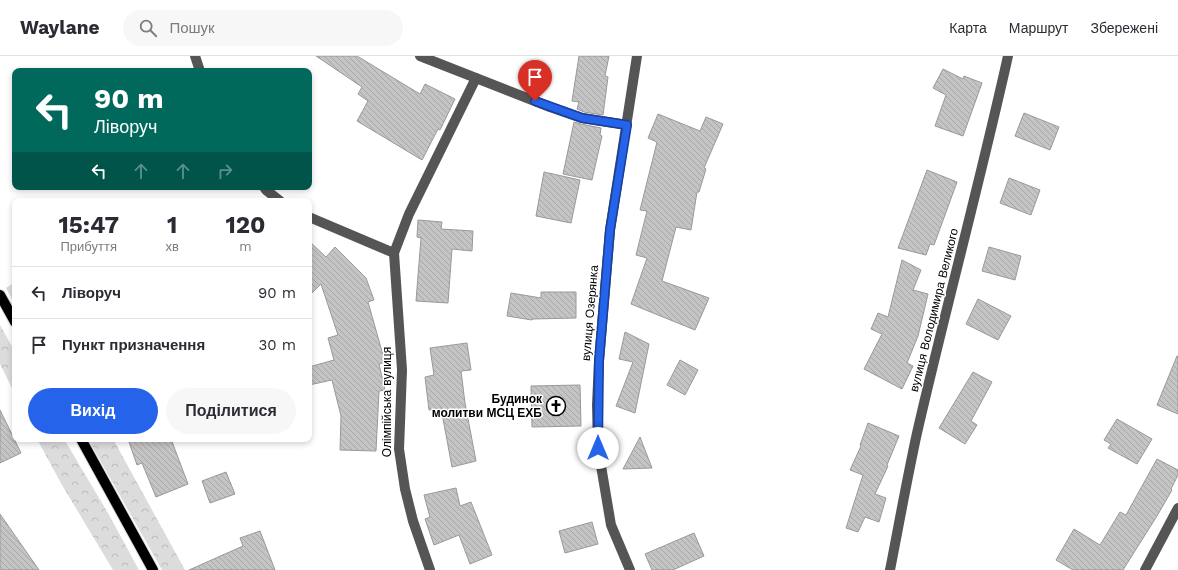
<!DOCTYPE html>
<html lang="uk">
<head>
<meta charset="utf-8">
<style>
	body { margin:0; font-family:"Work Sans",sans-serif; background:#f7f7f7; color:#2b2b33; height:100vh; display:flex; flex-direction:column; font-size:15px; white-space:nowrap }
	* { box-sizing:border-box; margin:0 }
	p { font-size:13px; color:#7c7c81 }
	.icon { flex:none; width:22px; height:22px; fill:none; stroke:currentColor; stroke-width:2; stroke-linecap:round; stroke-linejoin:round }
	.map { position:relative; flex:1; overflow:hidden }
	.details { position:absolute; left:12px; top:142px; width:300px; height:244px; display:flex; flex-direction:column; background:#fff; border-radius:8px; box-shadow:0 2px 6px #0003 }
	.details>* { flex:none }
	.guide { position:absolute; left:12px; top:12px; width:300px; height:122px; border-radius:8px; box-shadow:0 2px 6px #0003; background:#00695c; color:#fff; overflow:hidden }
	.pin { position:absolute; display:grid; place-items:center; width:34px; height:34px; color:#fff; margin:-41px -17px; border-radius:50% 50% 50% 0; rotate:-45deg; box-shadow:0 0 4px #0007 }
	.pin .icon { rotate:45deg }
	.me { position:absolute; width:44px; margin:-22px; rotate:0deg; stroke-linejoin:round; filter:drop-shadow(0 0 3px #0008) }
	.turn { display:flex; align-items:center; gap:14px; height:84px; padding:0 16px; font-size:18px }
	.turn .icon { width:52px; height:52px; stroke-width:2.5 }
	.turn b { display:block; font-size:28px; line-height:34px }
	.lanes { display:flex; align-items:center; height:38px; padding:0 16px; background:#0003; justify-content:center; gap:20px; direction:ltr }
	.lanes .off { opacity:.35 }
	.eta { display:flex; justify-content:space-evenly; align-items:center; height:68px; text-align:center }
	.eta b { font-size:24px; font-weight:700; line-height:28px }
	.button { display:flex; gap:8px; margin-top:auto; padding:8px 16px }
	.button a { flex:1; height:46px; border-radius:24px; background:#2563eb; color:#fff; font-size:16px; font-weight:700; line-height:46px; text-align:center }
	.button a+a { background:#f7f7f7; color:#2b2b33 }
	ul { padding:0; list-style:none }
	li { display:flex; align-items:center; gap:12px; height:52px; padding:0 16px; border-top:1px solid #e1e1e2 }
	li div { flex:1 }
	li b { display:block; font-size:15px }
	li em { font-style:normal }
	header { display:flex; align-items:center; gap:24px; box-sizing:border-box; height:56px; padding:0 20px; background:#fff; border-bottom:1px solid #e1e1e2 }
	header strong { font-size:19px }
	nav { display:flex; gap:22px; margin-inline-start:auto; font-size:14px }
	.search { width:280px; height:36px; background:#f7f7f7; display:flex; align-items:center; gap:10px; box-sizing:border-box; padding:0 14px; border-radius:22px; color:#7c7c81; font-size:15px }
	.map>svg:first-child { display:block }
	.forest { fill:url(#forest-crowns) }
	.building { fill:url(#building-back-hatch); stroke:#999 }
	.lines { fill:none; stroke-linecap:round; stroke-linejoin:round }
	.major-casing { stroke:#dbdbdb; stroke-width:12 }
	.minor { stroke:#555; stroke-width:10 }
	.major { stroke:#000; stroke-width:10 }
	.route-casing { stroke:#184099; stroke-width:10 }
	.route { stroke:#2563eb; stroke-width:7 }
	.labels { text-anchor:middle; stroke-width:3; stroke-linejoin:round; paint-order:stroke }
	.street-label { font-size:12px; fill:#000; stroke:#fff }
	.poi-label { font-size:12px; font-weight:bold; fill:#000; stroke:#fff; text-anchor:end }
</style>
</head>
<body>
<header>
<strong>Waylane</strong>
<div class="search"><svg class="icon" aria-label="search" viewBox="0 0 24 24"><circle cx="10" cy="10" r="6"/><path d="M15 15l6 6"/></svg>Пошук</div>
<nav><a>Карта</a><a>Маршрут</a><a>Збережені</a></nav>
</header>
<div class="map">
<svg width="1178" height="514" viewBox="0 0 1178 514">
	<defs>
		<pattern id="forest-crowns" width="20" height="18" patternUnits="userSpaceOnUse"><rect width="20" height="18" fill="#dcdcdc"/><path d="M2 6a3 3 0 1 1 6 0M12 15a3 3 0 1 1 6 0" fill="none" stroke="#bbb"/></pattern>
		<pattern id="building-back-hatch" width="6" height="6" patternUnits="userSpaceOnUse"><rect width="6" height="6" fill="#c4c4c4"/><path d="M-1 5l2 2M0 0l6 6M5-1l2 2" fill="none" stroke="#a7a7a7"/></pattern>
	</defs>
	<rect width="100%" height="100%" fill="#fff"/>
	<!-- forest -->
	<g class="forest">
		<polygon points="15,226 15,249 6,232"/>
		<polygon points="0,269 15,296 15,338 0,308"/>
		<polygon points="37,383 64,383 108,457 139,514 113,514 62,429"/>
		<polygon points="88,383 113,383 185,514 162,514"/>
	</g>
	<!-- building -->
	<g class="building">
		<polygon points="316,0 357,0 420,38 425,28 455,43 440,74 438,73 422,104 357,65 368,45 358,38 362,31"/>
		<polygon points="579,0 609,0 605,20 608,21 603,59 584,56 577,53 579,46 572,45"/>
		<polygon points="943,13 963,23 964,20 982,27 963,80 935,70 946,39 933,32"/>
		<polygon points="1024,57 1059,71 1050,94 1015,80"/>
		<polygon points="658,58 700,75 706,61 723,68 704,112 706,113 699,136 697,136 691,174 676,171 662,225 709,242 695,274 631,248 647,202 636,199 647,155 640,154 657,86 648,82"/>
		<polygon points="574,66 581,68 601,72 600,79 602,80 592,124 563,118"/>
		<polygon points="927,114 957,126 934,189 930,188 926,199 898,192"/>
		<polygon points="544,116 580,124 571,167 536,160"/>
		<polygon points="1009,122 1040,134 1031,159 1000,147"/>
		<polygon points="418,164 442,166 441,173 473,175 472,195 452,193 448,247 416,245 421,182 417,181"/>
		<polygon points="309,185 326,201 335,191 366,222 374,244 368,246 385,306 379,308 385,334 379,335 376,395 340,394 341,360 332,324 309,329 309,311 334,304 328,282 338,279 321,228 309,240"/>
		<polygon points="989,191 1021,200 1015,224 982,215"/>
		<polygon points="902,204 921,214 913,234 928,238 918,280 907,307 913,310 902,333 864,313 882,278 871,273 878,257 888,261"/>
		<polygon points="541,236 576,236 576,262 533,263 532,264 507,260 511,237 541,242"/>
		<polygon points="978,243 1011,260 998,284 966,268"/>
		<polygon points="625,276 649,288 635,357 616,350 633,306 619,303"/>
		<polygon points="467,287 471,314 461,315 465,347 476,405 452,411 441,352 429,354 425,321 434,319 430,292"/>
		<polygon points="1177,300 1178,300 1178,358 1157,349"/>
		<polygon points="680,304 698,314 685,339 667,329"/>
		<polygon points="973,316 992,326 971,365 977,369 965,388 939,372"/>
		<polygon points="580,329 581,370 532,371 531,330"/>
		<polygon points="0,354 21,397 0,407"/>
		<polygon points="1117,363 1152,383 1137,408 1108,392 1111,388 1104,384"/>
		<polygon points="868,367 899,380 887,409 888,410 875,438 886,442 879,466 865,461 858,476 846,472 863,419 850,414 861,390 860,389"/>
		<polygon points="640,381 652,412 623,413"/>
		<polygon points="128,383 171,383 188,428 156,441 142,407 137,409"/>
		<polygon points="1157,403 1178,414 1178,419 1171,433 1172,434 1157,460 1123,514 1073,514 1056,504 1074,473 1100,489 1120,456 1126,459"/>
		<polygon points="226,416 235,438 210,447 202,425"/>
		<polygon points="456,432 460,450 471,446 492,499 470,508 459,479 434,489 425,463 430,461 424,439"/>
		<polygon points="0,458 39,514 0,514"/>
		<polygon points="592,466 598,488 565,497 559,475"/>
		<polygon points="260,475 275,514 189,514 243,490 240,482"/>
		<polygon points="694,477 704,500 673,514 652,514 645,498"/>
	</g>
	<g class="lines">
		<defs>
			<g id="major">
				<polyline points="0,239 15,266"/>
				<polyline points="81,383 153,514"/>
			</g>
		</defs>
		<!-- major casing -->
		<use href="#major" class="major-casing"/>
		<!-- minor -->
		<g class="minor">
			<polyline points="195,0 200,15"/>
			<polyline points="420,0 550,51 582,62 627,69"/>
			<polyline points="264,131 266,134 280,145"/>
			<polyline points="309,161 394,197"/>
			<polyline points="430,514 413,465 405,433 399,393 402,314 394,197 409,158 476,22"/>
			<polyline points="630,514 611,469 598,392 597,349 599,305 610,174 637,0"/>
			<path d="M890,514C899,468 907,423 917,377C946,251 980,126 1008,0"/>
			<polyline points="1145,514 1178,452"/>
		</g>
		<!-- major -->
		<use href="#major" class="major"/>
	</g>
	<g class="lines">
		<defs>
			<polyline id="route" points="535,45 582,62 627,69 610,174 599,305 598,392"/>
		</defs>
		<!-- route casing -->
		<use href="#route" class="route-casing"/>
		<!-- route -->
		<use href="#route" class="route"/>
	</g>
	<!-- icons -->
	<defs>
		<symbol id="church-ring" viewBox="-11 -11 22 22"><circle r="9.5" fill="#fff" stroke="#000" stroke-width="1.5"/><path d="M-1.2-6h2.4v3.5h3.3v2.4h-3.3V6h-2.4V-.1h-3.3v-2.4h3.3Z" fill="#000"/></symbol>
	</defs>
	<g fill-rule="evenodd">
		<use href="#church-ring" x="545" y="339" width="22" height="22"/>
	</g>
	<g class="labels">
		<!-- street labels -->
		<g class="street-label">
			<text transform="translate(934 254) rotate(-76)" y="4">вулиця Володимира Великого</text>
			<text transform="translate(590 257) rotate(-85)" y="4">вулиця Озерянка</text>
			<text transform="translate(387 346) rotate(-90)" y="4">Олімпійська вулиця</text>
		</g>
		<!-- poi labels -->
		<g class="poi-label">
			<text x="542" y="347">Будинок<tspan x="542" dy="14">молитви МСЦ ЕХБ</tspan></text>
		</g>
	</g>
</svg>
<div class="pin" style="left:535px;top:45px;background:#d93025"><svg class="icon" aria-label="arrive" viewBox="0 0 24 24"><path d="M6 21V4h12l-3 4 3 4H6"/></svg></div>
<svg class="me" style="left:598px;top:392px" viewBox="-20 -20 40 40"><circle r="19" fill="#fff"/><path d="M0-13L10 11 0 6-10 11z" fill="#2563eb"/></svg>
<div class="guide">
<div class="turn"><svg class="icon" aria-label="left" viewBox="0 0 24 24"><path d="M17 20v-9H6M10 6l-5 5 5 5"/></svg><div><b>90 m</b>Ліворуч</div></div>
<div class="lanes"><svg class="icon" aria-label="left" viewBox="0 0 24 24"><path d="M17 20v-9H6M10 6l-5 5 5 5"/></svg><svg class="icon off" aria-label="ahead" viewBox="0 0 24 24"><path d="M12 20V5M6 11l6-6 6 6"/></svg><svg class="icon off" aria-label="ahead" viewBox="0 0 24 24"><path d="M12 20V5M6 11l6-6 6 6"/></svg><svg class="icon off" aria-label="right" viewBox="0 0 24 24"><path d="M7 20v-9h11M14 6l5 5-5 5"/></svg></div>
</div>
<section class="details">
<div class="eta">
<div><b>15:47</b><p>Прибуття</p></div>
<div><b>1</b><p>хв</p></div>
<div><b>120</b><p>m</p></div>
</div>
<ul>
<li><svg class="icon" aria-label="left" viewBox="0 0 24 24"><path d="M17 20v-9H6M10 6l-5 5 5 5"/></svg><div><b>Ліворуч</b></div><em>90 m</em></li>
<li><svg class="icon" aria-label="arrive" viewBox="0 0 24 24"><path d="M6 21V4h12l-3 4 3 4H6"/></svg><div><b>Пункт призначення</b></div><em>30 m</em></li>
</ul>
<div class="button"><a>Вихід</a><a>Поділитися</a></div>
</section>
</div>
</body>
</html>
